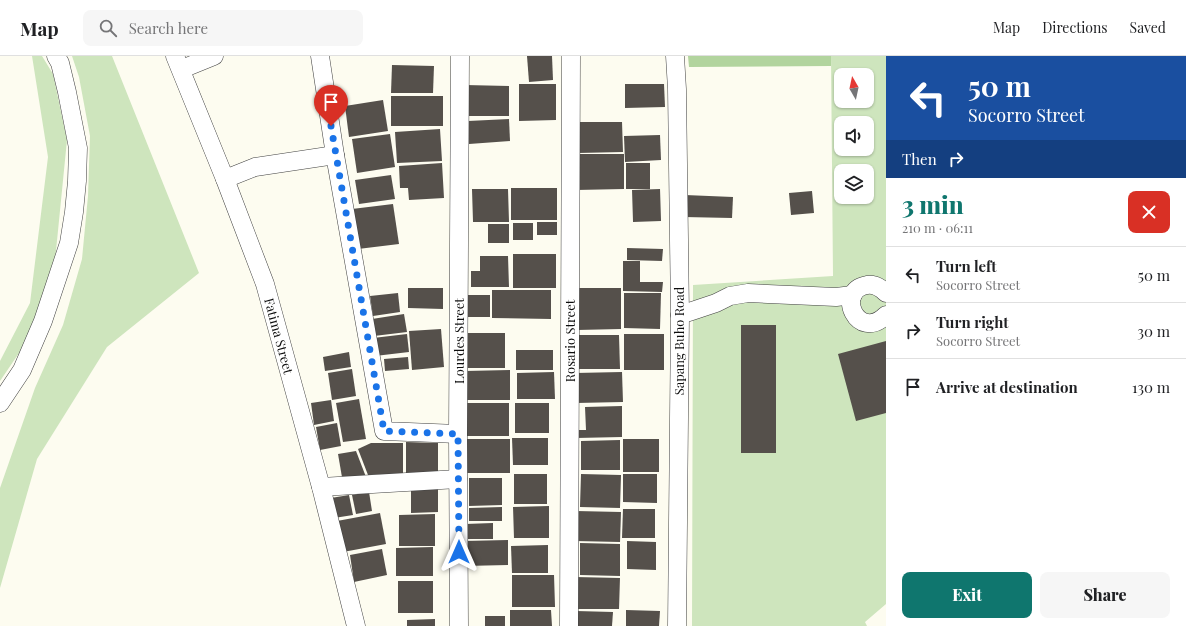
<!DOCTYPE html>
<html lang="en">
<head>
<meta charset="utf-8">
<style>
	body { margin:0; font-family:"Playfair Display",serif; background:#f6f6f6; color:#202124; height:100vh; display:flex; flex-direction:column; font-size:15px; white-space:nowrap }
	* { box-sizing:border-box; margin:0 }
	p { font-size:13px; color:#757577 }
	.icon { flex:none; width:22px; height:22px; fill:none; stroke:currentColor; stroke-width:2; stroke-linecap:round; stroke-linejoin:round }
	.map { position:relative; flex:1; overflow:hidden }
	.side { display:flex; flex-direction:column; background:#fff; width:300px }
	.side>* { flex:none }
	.guide { background:#1a4fa0; color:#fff; overflow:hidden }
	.needle { width:26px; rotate:351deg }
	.buttons { position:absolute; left:834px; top:12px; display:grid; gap:8px }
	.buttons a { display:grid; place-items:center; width:40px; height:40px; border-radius:8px; background:#fff; box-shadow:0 1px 3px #0004; font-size:20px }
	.pin { position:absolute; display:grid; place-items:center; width:34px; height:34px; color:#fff; margin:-41px -17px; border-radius:50% 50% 50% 0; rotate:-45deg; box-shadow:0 0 4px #0007 }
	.pin .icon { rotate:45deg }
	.me { position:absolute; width:44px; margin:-22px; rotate:0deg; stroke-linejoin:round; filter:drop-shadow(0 0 3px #0008) }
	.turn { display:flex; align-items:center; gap:14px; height:84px; padding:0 16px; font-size:18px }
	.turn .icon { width:52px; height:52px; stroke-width:2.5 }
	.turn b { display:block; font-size:28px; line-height:34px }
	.then { display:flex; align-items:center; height:38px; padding:0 16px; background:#0003; gap:8px; font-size:15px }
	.round { display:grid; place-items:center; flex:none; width:42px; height:42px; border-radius:8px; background:#f6f6f6 }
	.overview { display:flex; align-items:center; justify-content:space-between; height:68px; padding:0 16px }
	h1 { font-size:24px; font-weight:800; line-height:30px; color:#0f766e }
	.button { display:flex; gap:8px; margin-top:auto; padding:8px 16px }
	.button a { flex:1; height:46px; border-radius:8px; background:#0f766e; color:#fff; font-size:16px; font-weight:800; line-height:46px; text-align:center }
	.button a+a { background:#f6f6f6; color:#202124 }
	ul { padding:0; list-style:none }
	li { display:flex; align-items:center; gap:12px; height:56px; padding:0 16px; border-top:1px solid #e0e0e0 }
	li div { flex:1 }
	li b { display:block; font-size:15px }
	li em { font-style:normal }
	header { display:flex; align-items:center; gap:24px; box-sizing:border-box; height:56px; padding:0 20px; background:#fff; border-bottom:1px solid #e0e0e0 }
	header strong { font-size:19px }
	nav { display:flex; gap:22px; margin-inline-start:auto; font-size:14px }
	.search { width:280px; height:36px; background:#f6f6f6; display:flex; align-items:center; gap:10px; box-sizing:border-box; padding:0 14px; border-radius:8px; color:#757577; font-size:15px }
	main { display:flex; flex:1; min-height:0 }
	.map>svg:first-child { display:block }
	.green { fill:#cee5bd; fill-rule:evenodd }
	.forest { fill:#b2d49e }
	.building { fill:#55504b }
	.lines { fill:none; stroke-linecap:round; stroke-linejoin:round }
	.minor-casing { stroke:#414141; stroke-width:19 }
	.minor { stroke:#fff; stroke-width:18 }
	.route { stroke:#1a73e8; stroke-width:7; stroke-dasharray:0 12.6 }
	.labels { text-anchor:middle; stroke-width:4; stroke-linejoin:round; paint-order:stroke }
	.street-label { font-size:13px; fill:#0e0e0e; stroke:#fff }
</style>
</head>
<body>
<header>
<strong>Map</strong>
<div class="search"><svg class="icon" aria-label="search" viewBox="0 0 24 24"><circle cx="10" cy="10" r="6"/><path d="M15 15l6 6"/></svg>Search here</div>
<nav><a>Map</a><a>Directions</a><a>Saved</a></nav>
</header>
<main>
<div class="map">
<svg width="886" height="570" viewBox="0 0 886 570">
	<rect width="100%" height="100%" fill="#fdfcf0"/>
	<!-- green -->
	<g class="green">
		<polygon points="32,0 42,0 53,18 67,84 55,205 36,272 0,325 0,305 30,247 48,101"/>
		<polygon points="72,0 112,0 199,217 107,291 37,403 0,532 0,432 35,332 63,269 82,203 88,140 90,80 79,21"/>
		<path d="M831,0H886V548L865,566L867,570H692L693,229L833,220ZM841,19H867V45H841ZM841,67H867V93H841ZM841,115H867V141H841Z"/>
	</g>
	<!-- forest -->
	<polygon class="forest" points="688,0 831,0 831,10 689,11"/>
	<!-- building -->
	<g class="building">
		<polygon points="527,0 552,0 553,24 529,26"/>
		<polygon points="392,9 434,10 433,37 391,37"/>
		<polygon points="519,28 556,28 556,64 519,65"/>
		<polygon points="625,28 664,28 665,51 625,52"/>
		<polygon points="465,29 509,30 509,60 465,60"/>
		<rect x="391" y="40" width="52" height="30"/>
		<polygon points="383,44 388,75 349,81 345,50"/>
		<polygon points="509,63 510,85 469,88 468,65"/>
		<polygon points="578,66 622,66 623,96 578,97"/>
		<polygon points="440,73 442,105 397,107 395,76"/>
		<polygon points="390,78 395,111 357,117 352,83"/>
		<polygon points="660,79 661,104 625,106 624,80"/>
		<polygon points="576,98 624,98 624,133 576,134"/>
		<polygon points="442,107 444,142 409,144 408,132 400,132 399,110"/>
		<rect x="626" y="107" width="24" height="26"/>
		<polygon points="391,119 395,143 359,148 355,124"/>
		<rect x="511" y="132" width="46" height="32"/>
		<polygon points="472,133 508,133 509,166 473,166"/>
		<polygon points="660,133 661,165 633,166 632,134"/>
		<polygon points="812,135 814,157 791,159 789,137"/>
		<polygon points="685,139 733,141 732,162 684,161"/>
		<polygon points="393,148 399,188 358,193 352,153"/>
		<rect x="537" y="166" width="20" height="13"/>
		<rect x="513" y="167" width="20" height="17"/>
		<rect x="488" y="168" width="21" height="19"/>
		<polygon points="627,192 663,193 662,205 627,204"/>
		<rect x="513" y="198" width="43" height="34"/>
		<polygon points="480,200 508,200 509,231 471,231 471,215 480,215"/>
		<polygon points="623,205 640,205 640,226 663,226 662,236 623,235"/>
		<polygon points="408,232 443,232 443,253 408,252"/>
		<polygon points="577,232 621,232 621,273 577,274"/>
		<polygon points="492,234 551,234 551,263 492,262"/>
		<polygon points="398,237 400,256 373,260 370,240"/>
		<polygon points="624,237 661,237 660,273 624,272"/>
		<rect x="465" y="239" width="25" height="22"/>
		<polygon points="404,258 407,276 374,280 372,263"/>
		<rect x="741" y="269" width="35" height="128"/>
		<polygon points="441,273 444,311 412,314 409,275"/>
		<rect x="465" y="277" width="40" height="35"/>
		<polygon points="407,278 409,296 375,300 373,282"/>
		<rect x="624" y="278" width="40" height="36"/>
		<polygon points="577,279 619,279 620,313 577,313"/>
		<polygon points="886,285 886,357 856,365 838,298"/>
		<rect x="516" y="294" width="37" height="20"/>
		<polygon points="349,296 351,311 325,315 323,301"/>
		<polygon points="408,301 409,313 385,315 384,303"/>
		<polygon points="352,313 356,340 332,344 328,317"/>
		<polygon points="510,314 510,344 465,344 465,315"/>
		<polygon points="554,316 555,343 517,343 517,317"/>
		<polygon points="622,316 623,346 576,347 575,317"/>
		<polygon points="359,343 366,383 343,386 336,347"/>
		<polygon points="331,344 334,365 314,369 311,347"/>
		<rect x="464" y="347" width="45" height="33"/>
		<rect x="515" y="347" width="34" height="30"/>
		<polygon points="622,350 622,381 576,382 576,374 586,374 585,351"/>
		<polygon points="337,367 341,390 320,394 316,371"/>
		<polygon points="512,382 548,382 548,409 513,409"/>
		<rect x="465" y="383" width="45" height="34"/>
		<rect x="623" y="383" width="36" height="33"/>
		<polygon points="620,384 620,414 581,414 581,385"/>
		<polygon points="406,386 438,387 438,420 406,420"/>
		<polygon points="371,387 403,387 403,418 368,419 358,393"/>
		<polygon points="356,395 366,421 343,427 338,398"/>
		<rect x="514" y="418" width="33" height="30"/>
		<polygon points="581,418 621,419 620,452 580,451"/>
		<polygon points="623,418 657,418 657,447 623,446"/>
		<polygon points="469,422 502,422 502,449 469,450"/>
		<polygon points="411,430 438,430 438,456 411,457"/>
		<polygon points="369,436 372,455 356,458 352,439"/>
		<polygon points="349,439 353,459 334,462 331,442"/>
		<polygon points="549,450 549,482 514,482 513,451"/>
		<polygon points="502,451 502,465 469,465 469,452"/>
		<polygon points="623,453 655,453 655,482 622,482"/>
		<polygon points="576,455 621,456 620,486 575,485"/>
		<polygon points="380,457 386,488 343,496 337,465"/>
		<polygon points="435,458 435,490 399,490 399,459"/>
		<polygon points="493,467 493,483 465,483 465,468"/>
		<polygon points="508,484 508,509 464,510 464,485"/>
		<polygon points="627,485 656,486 656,514 627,513"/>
		<polygon points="580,487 620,488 620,520 580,519"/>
		<polygon points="548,489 548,517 512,517 511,490"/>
		<polygon points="433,491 433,520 396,520 396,492"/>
		<polygon points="382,493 387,519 354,526 350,499"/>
		<polygon points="512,519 554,519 555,551 512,551"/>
		<polygon points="575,521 620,522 619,553 575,553"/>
		<rect x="398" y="525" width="35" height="32"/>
		<polygon points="510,554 551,554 552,570 510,570"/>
		<polygon points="626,554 660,555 659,570 626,570"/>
		<polygon points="576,555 613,556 612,570 576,570"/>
		<rect x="485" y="560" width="20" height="10"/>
		<polygon points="435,563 435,570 407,570 407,564"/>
	</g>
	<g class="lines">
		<defs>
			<g id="minor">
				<polyline points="175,0 225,123 265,228 321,431 356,570"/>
				<polyline points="320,0 335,99 384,375 458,378"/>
				<polyline points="675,0 677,33 680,259 677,570"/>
				<polyline points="182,13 214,0"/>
				<polyline points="225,123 255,111 335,99"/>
				<path d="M886,237C881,232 875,228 867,229C834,235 858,287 886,259"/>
				<polyline points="680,259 716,247 730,240 748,237 836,241 853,239"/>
				<polyline points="0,347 22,314 43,265 69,187 74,156 77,125 78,92 67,36 60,7 56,0"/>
				<polyline points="321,431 458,423"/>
				<polyline points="459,570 458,378 460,0"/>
				<polyline points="569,570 571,0"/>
			</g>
		</defs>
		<!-- minor casing -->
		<use href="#minor" class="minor-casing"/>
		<!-- minor -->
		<use href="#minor" class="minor"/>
	</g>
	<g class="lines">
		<!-- route -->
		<polyline class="route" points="331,70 384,375 458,378 459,496"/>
	</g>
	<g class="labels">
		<!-- street labels -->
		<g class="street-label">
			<text transform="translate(279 280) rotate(75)" y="5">Fatima Street</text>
			<text transform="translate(459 285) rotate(-90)" y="5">Lourdes Street</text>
			<text transform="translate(570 285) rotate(-90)" y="5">Rosario Street</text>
			<text transform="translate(679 285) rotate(-90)" y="5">Sapang Buho Road</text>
		</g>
	</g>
</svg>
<div class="buttons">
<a><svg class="needle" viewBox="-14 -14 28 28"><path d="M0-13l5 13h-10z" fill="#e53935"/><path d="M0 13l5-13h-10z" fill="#757577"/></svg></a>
<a><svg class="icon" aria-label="sound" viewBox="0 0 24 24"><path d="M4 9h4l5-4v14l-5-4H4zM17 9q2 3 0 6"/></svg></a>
<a><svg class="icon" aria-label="layers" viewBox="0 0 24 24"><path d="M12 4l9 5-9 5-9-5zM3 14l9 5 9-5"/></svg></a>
</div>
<div class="pin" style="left:331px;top:70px;background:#d93025"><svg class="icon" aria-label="arrive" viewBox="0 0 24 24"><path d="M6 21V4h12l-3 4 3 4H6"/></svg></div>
<svg class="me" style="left:459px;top:496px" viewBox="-20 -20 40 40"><path d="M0-17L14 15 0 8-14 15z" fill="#1a73e8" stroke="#fff" stroke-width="4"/></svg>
</div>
<section class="side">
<div class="guide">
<div class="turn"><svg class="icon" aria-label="left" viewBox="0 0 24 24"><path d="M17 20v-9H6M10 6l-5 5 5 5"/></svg><div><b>50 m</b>Socorro Street</div></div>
<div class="then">Then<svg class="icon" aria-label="right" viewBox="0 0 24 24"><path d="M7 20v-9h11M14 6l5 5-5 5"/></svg></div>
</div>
<div class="overview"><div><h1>3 min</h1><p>210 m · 06:11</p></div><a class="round" style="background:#d93025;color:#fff"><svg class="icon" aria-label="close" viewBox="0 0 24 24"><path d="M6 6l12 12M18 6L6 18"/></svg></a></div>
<ul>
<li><svg class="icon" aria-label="left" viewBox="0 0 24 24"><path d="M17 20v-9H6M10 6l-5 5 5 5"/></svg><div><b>Turn left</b><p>Socorro Street</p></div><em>50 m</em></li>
<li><svg class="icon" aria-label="right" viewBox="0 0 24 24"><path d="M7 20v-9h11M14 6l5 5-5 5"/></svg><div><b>Turn right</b><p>Socorro Street</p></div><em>30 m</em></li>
<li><svg class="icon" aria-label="arrive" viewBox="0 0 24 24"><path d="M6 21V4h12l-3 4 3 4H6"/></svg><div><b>Arrive at destination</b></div><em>130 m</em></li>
</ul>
<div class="button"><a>Exit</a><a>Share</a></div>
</section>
</main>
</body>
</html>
